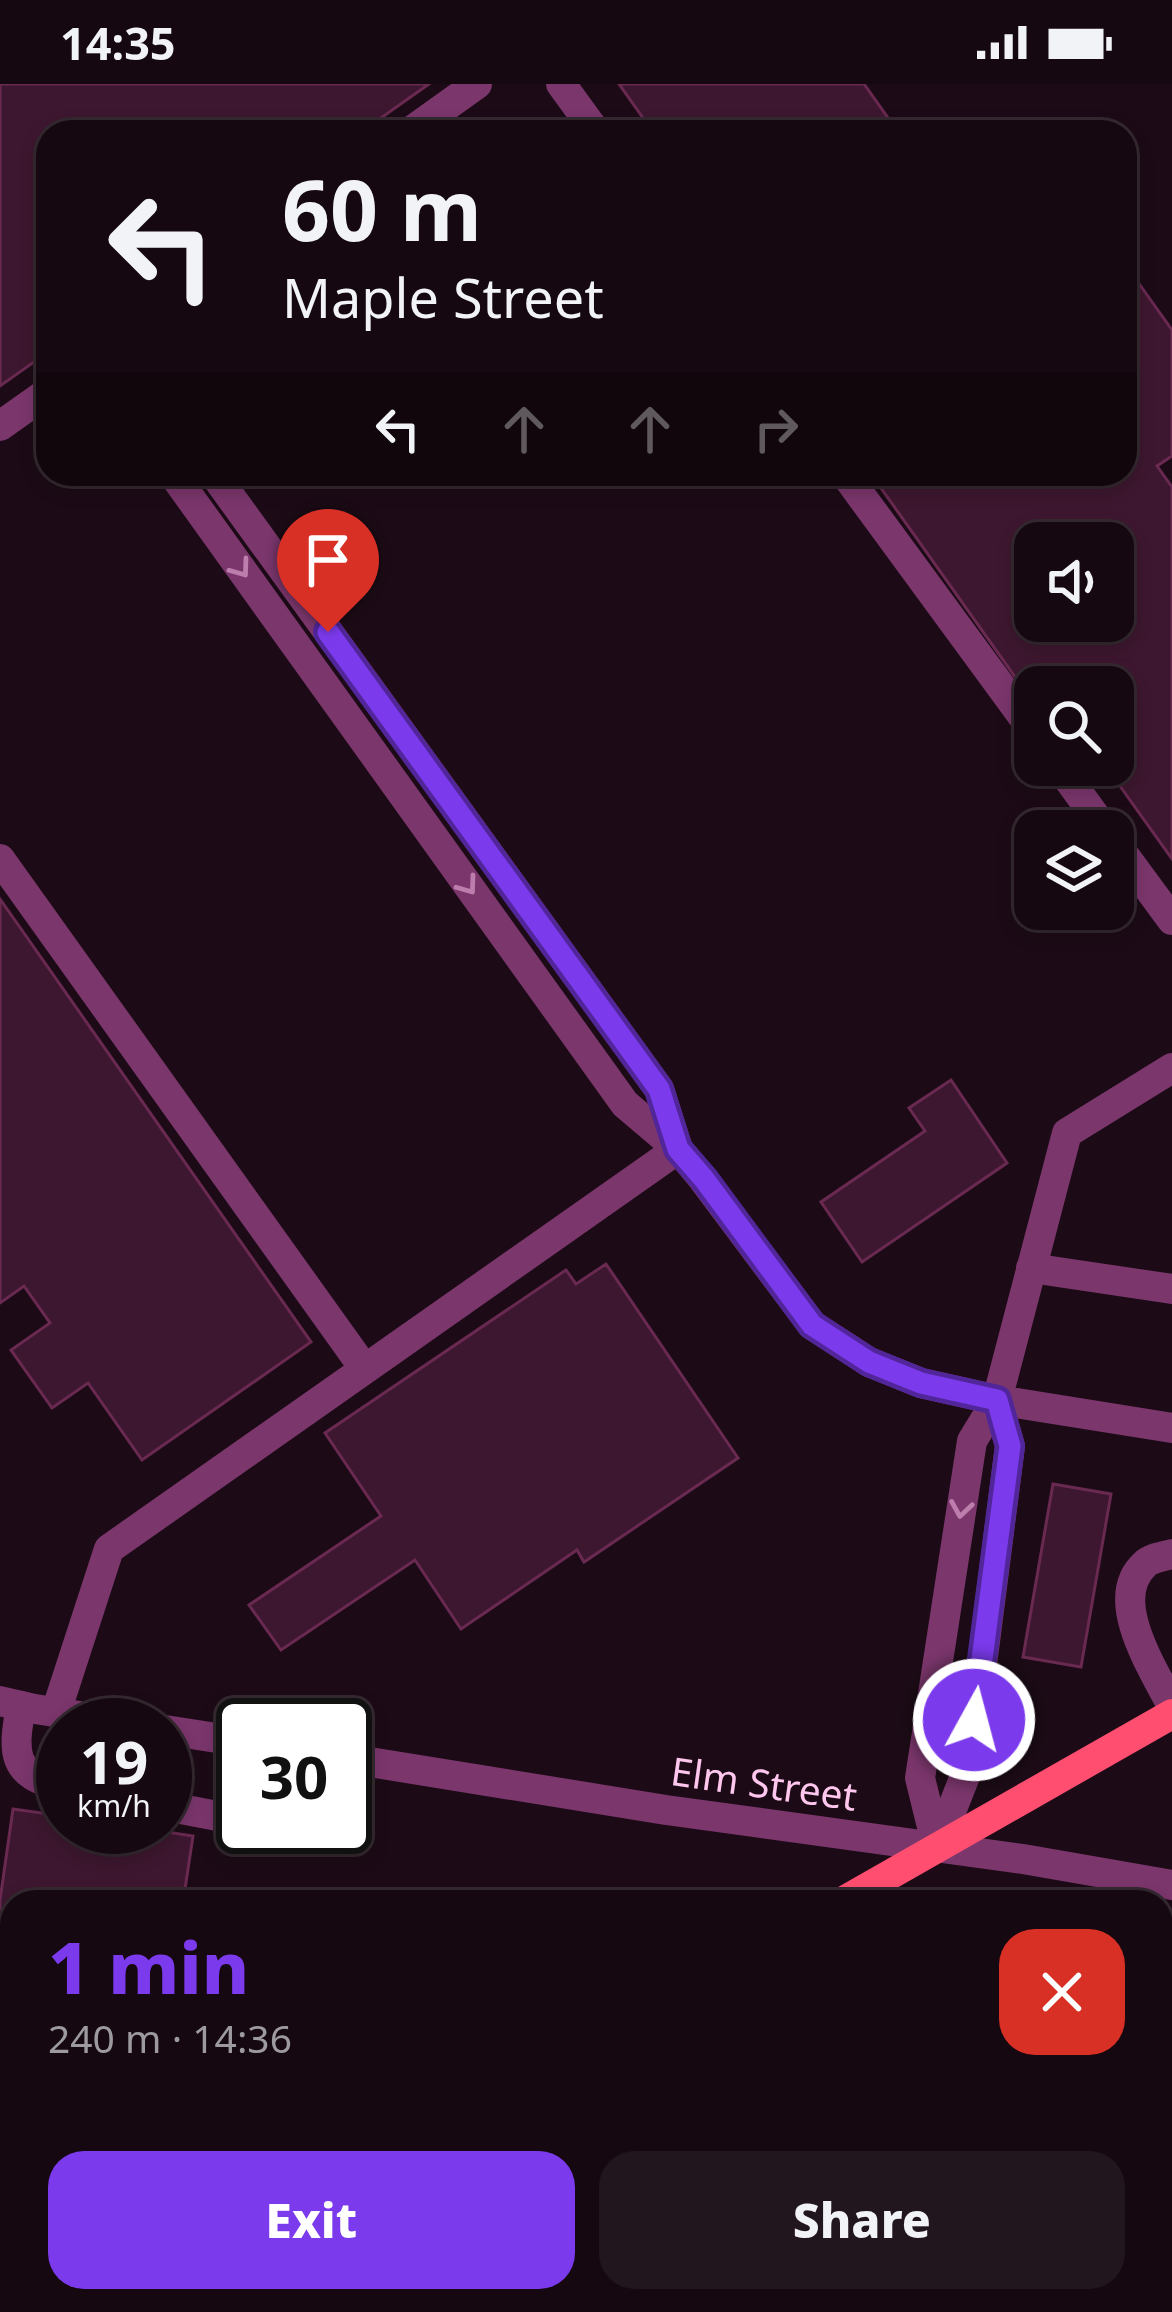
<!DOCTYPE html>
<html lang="en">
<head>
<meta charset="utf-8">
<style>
	body { margin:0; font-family:"Noto Sans",sans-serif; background:#22161e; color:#f1f3f6; height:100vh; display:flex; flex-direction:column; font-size:45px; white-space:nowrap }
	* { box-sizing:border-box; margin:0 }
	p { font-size:39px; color:#9d9a9f }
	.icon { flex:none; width:66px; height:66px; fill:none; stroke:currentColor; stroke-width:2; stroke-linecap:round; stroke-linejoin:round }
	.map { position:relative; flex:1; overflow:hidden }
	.sheet { position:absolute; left:0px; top:1806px; width:1173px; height:423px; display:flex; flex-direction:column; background:#150810; border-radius:36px 36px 0 0; box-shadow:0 6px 18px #0003,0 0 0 3px #342930 }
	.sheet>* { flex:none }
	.hud { position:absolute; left:36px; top:36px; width:1101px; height:366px; border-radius:36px; box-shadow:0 6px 18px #0003,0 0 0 3px #342930; background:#150810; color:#f1f3f6; overflow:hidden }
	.fabs { position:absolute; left:1014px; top:438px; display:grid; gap:24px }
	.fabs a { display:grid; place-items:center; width:120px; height:120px; border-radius:24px; background:#150810; box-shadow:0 6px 18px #0003,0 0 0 3px #342930; font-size:60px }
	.speed { position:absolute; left:36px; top:1614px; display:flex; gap:24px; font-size:60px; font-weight:700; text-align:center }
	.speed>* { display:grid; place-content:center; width:156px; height:156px; border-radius:50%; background:#150810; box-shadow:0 6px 18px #0003,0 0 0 3px #342930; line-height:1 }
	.speed small { font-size:30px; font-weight:400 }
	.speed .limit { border:6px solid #111; border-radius:18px; background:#fff; color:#111 }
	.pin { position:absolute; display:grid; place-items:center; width:102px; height:102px; color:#fff; margin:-123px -51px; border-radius:50% 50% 50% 0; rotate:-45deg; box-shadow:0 0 12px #0007 }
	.pin .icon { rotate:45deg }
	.me { position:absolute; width:132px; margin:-66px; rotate:7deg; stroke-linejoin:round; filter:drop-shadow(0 0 9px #0008) }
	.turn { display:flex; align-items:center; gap:42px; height:252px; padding:0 48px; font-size:54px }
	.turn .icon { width:156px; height:156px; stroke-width:2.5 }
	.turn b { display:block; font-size:84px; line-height:102px }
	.lanes { display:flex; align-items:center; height:114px; padding:0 48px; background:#0003; justify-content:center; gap:60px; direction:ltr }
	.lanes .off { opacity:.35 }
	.round { display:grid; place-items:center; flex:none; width:126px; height:126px; border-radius:36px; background:#22161e }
	.headline { display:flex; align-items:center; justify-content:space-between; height:204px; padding:0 48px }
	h1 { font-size:72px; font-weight:800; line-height:90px; color:#7c3aed }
	.button { display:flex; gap:24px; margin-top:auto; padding:24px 48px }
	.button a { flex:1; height:138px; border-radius:36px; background:#7c3aed; color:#fff; font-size:48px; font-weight:800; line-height:138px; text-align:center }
	.button a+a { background:#22161e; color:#f1f3f6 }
	.status { display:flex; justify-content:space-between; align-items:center; height:84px; padding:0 60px; background:#150810; direction:ltr }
	.status svg { height:33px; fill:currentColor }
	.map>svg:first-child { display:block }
	.building { fill:#3d172f; stroke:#692951; stroke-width:3; fill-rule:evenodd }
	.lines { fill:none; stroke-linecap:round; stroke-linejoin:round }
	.minor { stroke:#7b366c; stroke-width:30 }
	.major { stroke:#ff4e70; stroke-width:30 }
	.rail-casing { stroke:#4401f1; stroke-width:14 }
	.rail { stroke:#1c0b16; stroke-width:9; stroke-dasharray:27; stroke-linecap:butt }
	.oneway { stroke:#bd7ead }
	.route-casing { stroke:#51269a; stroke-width:30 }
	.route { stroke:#7c3aed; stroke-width:21 }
	.labels { text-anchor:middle; stroke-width:9; stroke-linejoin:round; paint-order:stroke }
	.street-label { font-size:39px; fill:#ffc7ee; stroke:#1c0b16 }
</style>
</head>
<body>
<div class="status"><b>14:35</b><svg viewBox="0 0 49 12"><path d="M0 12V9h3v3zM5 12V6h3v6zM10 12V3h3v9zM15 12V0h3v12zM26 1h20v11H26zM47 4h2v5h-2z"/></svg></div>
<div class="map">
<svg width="1172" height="2228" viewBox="0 0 1172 2228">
	<rect width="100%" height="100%" fill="#1c0b16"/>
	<!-- building -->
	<g class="building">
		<polygon points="0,0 429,0 361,48 48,48 48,268 0,302"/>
		<polygon points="619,0 864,0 898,48 653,48"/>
		<path d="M1125,180L1172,246V372L1157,382L1172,403V775L1105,681H1113V603H1035V621L871,390H1125ZM1035,459H1113V537H1035Z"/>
		<polygon points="0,815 311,1258 142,1376 88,1299 52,1324 11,1266 50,1239 24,1202 0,1219"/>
		<polygon points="951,996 1007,1079 862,1178 821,1118 925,1047 909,1024"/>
		<polygon points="606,1180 738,1374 584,1478 577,1466 461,1545 415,1476 281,1566 249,1521 381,1432 325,1349 566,1186 576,1200"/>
		<polygon points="1053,1400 1111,1410 1081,1583 1023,1573"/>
		<polygon points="13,1725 63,1732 63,1743 134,1743 193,1752 183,1818 12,1818 12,1873 0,1871 0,1816"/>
		<polygon points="1161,2014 1172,2016 1172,2075 1161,2073"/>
		<polygon points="0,2134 12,2136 12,2217 31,2217 12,2228 0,2228"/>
	</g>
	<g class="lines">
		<!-- minor -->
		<g class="minor">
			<polyline points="561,0 596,48"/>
			<polyline points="410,48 477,0"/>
			<polyline points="0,342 48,308"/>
			<polyline points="173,390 625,1020 678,1065 703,1095 812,1241 869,1278 921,1299 997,1316 1172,1344"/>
			<polyline points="214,390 659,1005 678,1065"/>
			<polyline points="845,390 1035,649"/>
			<polyline points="1058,681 1106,747"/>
			<polyline points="1113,756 1172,836"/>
			<polyline points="0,775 364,1284"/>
			<polyline points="1031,1184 1172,1205"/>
			<path d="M1172,1470C1164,1472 1151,1474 1145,1480C1106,1515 1154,1586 1172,1622"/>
			<polyline points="0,1617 35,1625 137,1641"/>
			<path d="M21,1622C13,1667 10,1692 63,1702"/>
			<polyline points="56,1628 109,1465 678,1065"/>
			<polyline points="165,1646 243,1658"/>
			<polyline points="345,1674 666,1726 1023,1775 1172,1801"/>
			<polyline points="165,1722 228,1734 243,1722"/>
			<polyline points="937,1763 920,1694 972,1357 997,1316 1067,1049 1172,984"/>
			<polyline points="937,1763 969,1682 1010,1362 997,1316"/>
			<polyline points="0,2092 12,2093"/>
			<polyline points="797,2217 854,2228"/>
			<polyline points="386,2228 390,2217"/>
		</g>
		<!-- major -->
		<g class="major">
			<polyline points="842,1818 1172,1630"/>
			<polyline points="119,2228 139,2217"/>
		</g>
		<defs>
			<g id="rail">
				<polyline points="0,1979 12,1981"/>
				<polyline points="1161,2157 1172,2159"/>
			</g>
		</defs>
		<!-- rail casing -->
		<use href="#rail" class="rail-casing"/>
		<!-- rail -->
		<use href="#rail" class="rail"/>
	</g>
	<!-- one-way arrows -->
	<defs><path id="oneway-chevron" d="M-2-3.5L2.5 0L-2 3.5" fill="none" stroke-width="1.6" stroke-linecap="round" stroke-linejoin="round" transform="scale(3)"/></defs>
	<g class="oneway">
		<use href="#oneway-chevron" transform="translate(241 485) rotate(54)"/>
		<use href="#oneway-chevron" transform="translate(468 802) rotate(54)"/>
		<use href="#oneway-chevron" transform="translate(961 1425) rotate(99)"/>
	</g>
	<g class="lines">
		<defs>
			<polyline id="route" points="328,548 659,1005 678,1065 704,1095 812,1241 869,1278 921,1299 997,1316 1010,1362 974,1636"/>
		</defs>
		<!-- route casing -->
		<use href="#route" class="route-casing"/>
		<!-- route -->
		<use href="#route" class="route"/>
	</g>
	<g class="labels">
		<!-- street labels -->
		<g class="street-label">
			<text transform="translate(764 1700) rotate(8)" y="14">Elm Street</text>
		</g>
	</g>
</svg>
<div class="fabs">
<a><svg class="icon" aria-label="sound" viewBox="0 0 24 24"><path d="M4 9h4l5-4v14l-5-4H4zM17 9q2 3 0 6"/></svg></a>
<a><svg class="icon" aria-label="search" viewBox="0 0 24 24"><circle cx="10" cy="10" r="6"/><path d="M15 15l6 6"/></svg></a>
<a><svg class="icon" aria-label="layers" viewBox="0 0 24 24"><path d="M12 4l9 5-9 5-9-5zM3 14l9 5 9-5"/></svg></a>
</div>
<div class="speed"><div>19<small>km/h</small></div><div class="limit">30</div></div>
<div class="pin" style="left:328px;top:548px;background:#d93025"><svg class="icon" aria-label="arrive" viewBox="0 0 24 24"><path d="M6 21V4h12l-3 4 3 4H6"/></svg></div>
<svg class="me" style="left:974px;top:1636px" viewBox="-20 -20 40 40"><circle r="17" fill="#7c3aed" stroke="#fff" stroke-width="3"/><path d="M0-11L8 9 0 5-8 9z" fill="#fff"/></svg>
<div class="hud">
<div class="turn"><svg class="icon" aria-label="left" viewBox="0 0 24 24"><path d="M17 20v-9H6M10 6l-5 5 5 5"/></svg><div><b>60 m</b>Maple Street</div></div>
<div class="lanes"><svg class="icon" aria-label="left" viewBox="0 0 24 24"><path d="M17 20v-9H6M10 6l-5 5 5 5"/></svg><svg class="icon off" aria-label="ahead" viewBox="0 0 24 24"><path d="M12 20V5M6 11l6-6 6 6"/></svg><svg class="icon off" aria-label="ahead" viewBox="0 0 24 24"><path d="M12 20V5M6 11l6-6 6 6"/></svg><svg class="icon off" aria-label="right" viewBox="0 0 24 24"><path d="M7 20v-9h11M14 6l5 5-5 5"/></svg></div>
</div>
<section class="sheet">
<div class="headline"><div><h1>1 min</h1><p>240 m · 14:36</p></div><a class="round" style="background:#d93025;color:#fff"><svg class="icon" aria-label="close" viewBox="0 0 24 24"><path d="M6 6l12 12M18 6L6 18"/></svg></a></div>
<div class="button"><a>Exit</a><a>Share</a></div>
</section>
</div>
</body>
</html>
